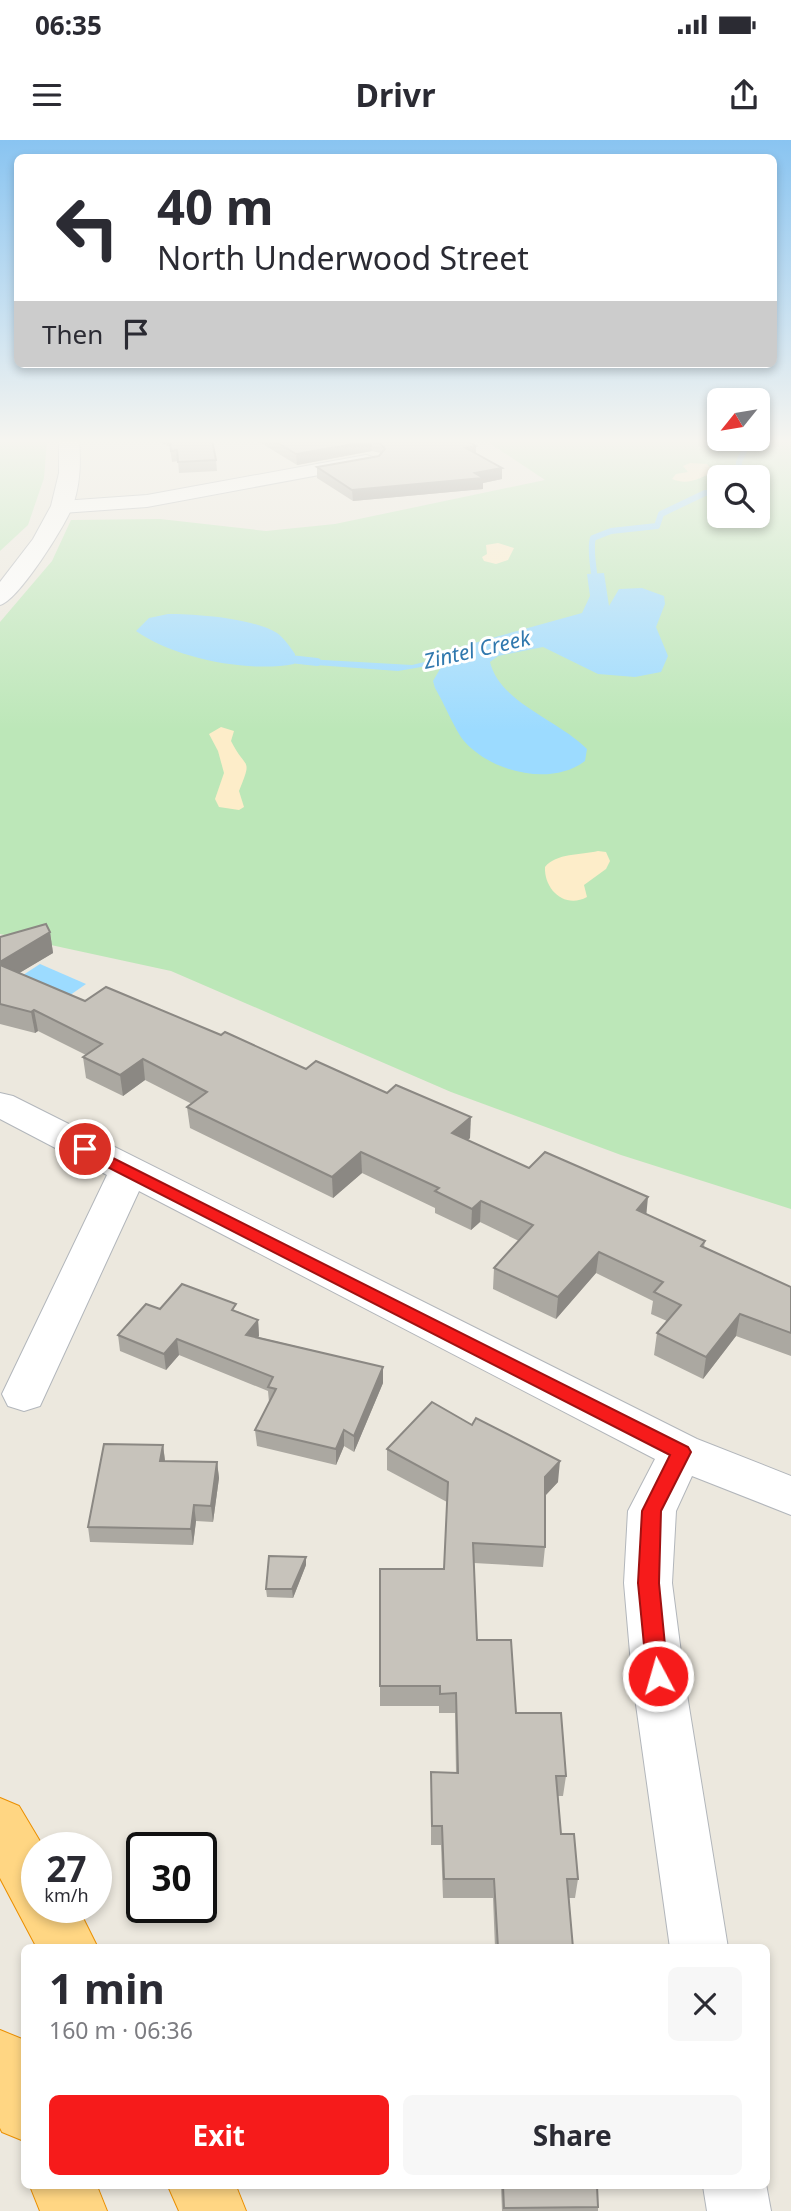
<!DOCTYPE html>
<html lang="en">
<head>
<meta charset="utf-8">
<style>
	body { margin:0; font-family:"Noto Sans",sans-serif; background:#f7f7f7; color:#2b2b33; height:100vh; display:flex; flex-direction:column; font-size:26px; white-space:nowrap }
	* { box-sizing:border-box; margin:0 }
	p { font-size:23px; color:#7c7c81 }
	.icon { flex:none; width:38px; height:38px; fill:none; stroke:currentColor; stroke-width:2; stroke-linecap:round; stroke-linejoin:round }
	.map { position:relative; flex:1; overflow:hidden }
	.drawer { position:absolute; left:21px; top:1804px; width:749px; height:245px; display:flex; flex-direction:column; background:#fff; border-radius:10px; box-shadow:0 4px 10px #0003 }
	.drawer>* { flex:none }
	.hud { position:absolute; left:14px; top:14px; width:763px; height:214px; border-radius:10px; box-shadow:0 4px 10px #0003; background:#fff; color:#2b2b33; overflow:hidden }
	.needle { width:46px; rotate:240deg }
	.tools { position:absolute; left:707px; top:248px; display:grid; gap:14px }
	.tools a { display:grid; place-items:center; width:63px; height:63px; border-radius:10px; background:#fff; box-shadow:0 4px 10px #0003; font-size:35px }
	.speed { position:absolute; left:21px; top:1692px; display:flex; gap:14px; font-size:35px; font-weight:700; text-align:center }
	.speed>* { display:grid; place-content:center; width:91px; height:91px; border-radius:50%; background:#fff; box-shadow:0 4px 10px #0003; line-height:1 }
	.speed small { font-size:18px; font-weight:400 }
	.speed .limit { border:4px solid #111; border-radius:10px; background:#fff; color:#111 }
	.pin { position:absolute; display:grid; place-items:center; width:60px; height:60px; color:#fff; margin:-30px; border:4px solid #fff; border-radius:50%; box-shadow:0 2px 7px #0007 }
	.me { position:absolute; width:77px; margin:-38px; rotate:354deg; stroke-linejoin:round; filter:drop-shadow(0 0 5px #0008) }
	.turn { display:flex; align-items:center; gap:24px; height:147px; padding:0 28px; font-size:32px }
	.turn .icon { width:91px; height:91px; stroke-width:2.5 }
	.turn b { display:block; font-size:49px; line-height:60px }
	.then { display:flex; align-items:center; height:66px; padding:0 28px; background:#0003; gap:14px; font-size:26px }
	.round { display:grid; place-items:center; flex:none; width:74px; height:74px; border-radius:10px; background:#f7f7f7 }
	.headline { display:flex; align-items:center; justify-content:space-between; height:119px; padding:0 28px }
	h1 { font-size:42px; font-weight:700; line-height:52px }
	.button { display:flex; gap:14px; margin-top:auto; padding:14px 28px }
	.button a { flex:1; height:80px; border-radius:10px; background:#f61b1b; color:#fff; font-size:28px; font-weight:700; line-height:80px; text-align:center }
	.button a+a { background:#f7f7f7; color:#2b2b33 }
	.status { display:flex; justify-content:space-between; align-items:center; height:49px; padding:0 35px; background:#fff; direction:ltr }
	.status svg { height:19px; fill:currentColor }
	header { display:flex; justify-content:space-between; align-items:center; height:91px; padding:0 28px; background:#fff; font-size:32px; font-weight:700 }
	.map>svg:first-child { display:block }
	.green { fill:#bce7b8; fill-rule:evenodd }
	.sand { fill:#fdedc9 }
	.water { fill:#9cdbff }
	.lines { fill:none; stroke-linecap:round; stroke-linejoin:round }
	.stream-far1 { stroke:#9cdbff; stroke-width:6 }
	.stream { stroke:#9cdbff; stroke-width:8 }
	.street-casing { stroke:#b2b6bb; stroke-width:2 }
	.secondary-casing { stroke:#b3b7bd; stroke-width:2 }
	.highway-casing { stroke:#eb8f00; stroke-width:2 }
	.street { fill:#fff; fill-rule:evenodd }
	.secondary { fill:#fff; fill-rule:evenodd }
	.highway { fill:#ffd683; fill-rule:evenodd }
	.wall { fill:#aba8a1 }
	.shaded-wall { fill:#8b8883 }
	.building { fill:#c7c3bb; stroke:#8b8883; stroke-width:2 }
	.route { fill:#f61b1b; stroke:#a01212; stroke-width:2 }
	.labels { text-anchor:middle; stroke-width:6; stroke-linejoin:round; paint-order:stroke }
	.far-water-label { font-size:21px; font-style:italic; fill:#3078ae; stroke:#fff }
</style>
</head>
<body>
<div class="status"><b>06:35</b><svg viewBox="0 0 49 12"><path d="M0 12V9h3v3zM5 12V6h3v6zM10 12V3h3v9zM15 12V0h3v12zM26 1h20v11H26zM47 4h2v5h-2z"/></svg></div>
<header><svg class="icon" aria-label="menu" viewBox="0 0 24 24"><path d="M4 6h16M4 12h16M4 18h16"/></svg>Drivr<svg class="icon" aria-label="share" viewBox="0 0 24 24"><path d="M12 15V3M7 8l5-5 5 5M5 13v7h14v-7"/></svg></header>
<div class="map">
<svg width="791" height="2071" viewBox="0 0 791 2071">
	<rect width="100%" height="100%" fill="#ece8de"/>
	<!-- green -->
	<g class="green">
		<polygon points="0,300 47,300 44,338 28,385 0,411"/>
		<path d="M485,300H791V1069L621,1015L451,952L171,831L0,794V482L52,421L71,380L160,379L266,391L335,384L545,340ZM719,338H758V376H719Z"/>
	</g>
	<!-- sand -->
	<g class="sand">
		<path d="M690,323L707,324L714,332C699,338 689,346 672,339L676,334L688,332L683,326Z"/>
		<polygon points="498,403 514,408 508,420 496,424 484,421 482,417 487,414 486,405"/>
		<path d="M221,587L234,591L231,601C246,631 253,616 239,651L244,667L239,670L219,667L215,659L224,633L218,611L209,594Z"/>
		<path d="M598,711L606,712L610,721L606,729L584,745L587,757C565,769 544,750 545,727C556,713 581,715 598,711Z"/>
	</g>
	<!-- water -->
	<g class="water">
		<path d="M604,433L609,466L619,449L642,448L664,456L665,464L656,487L668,516L661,532L635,537L598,534L543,507L498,516L490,522C500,563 559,580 587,609L585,621C551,647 491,632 464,601C455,590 444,563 435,548L433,541L440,529L433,525L398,531L302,524L306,519L412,525L437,519L460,507L582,473L590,456L587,434Z"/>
		<path d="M168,474C197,474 252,478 277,493C284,498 290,507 295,514L294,524C248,533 174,518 136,491L149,478Z"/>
		<polygon points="40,824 86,844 63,860 17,839"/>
	</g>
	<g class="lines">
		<!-- stream-far1 -->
		<g class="stream-far1">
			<polyline points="738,338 739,322 749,300"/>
			<path d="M596,445C594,434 590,407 593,398L611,391L657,386L661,374L705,353L719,352"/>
		</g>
		<!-- stream -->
		<polyline class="stream" points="281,518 317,522"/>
		<defs>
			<g id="street">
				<polygon points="366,315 373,317 376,321 373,325 147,367 62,373 54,372 51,367 54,362 62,361 147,355"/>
				<polygon points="0,953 13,956 697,1299 791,1336 791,1375 692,1336 676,1371 672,1443 684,1536 728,1808 670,1808 632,1536 624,1443 628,1371 655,1319 139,1051 40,1266 24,1271 8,1266 2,1254 107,1035 0,979"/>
				<polygon points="766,2044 771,2071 707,2071 703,2046"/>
			</g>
			<path id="secondary" d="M59,300H79C81,322 80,345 73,365C66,385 18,461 0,465V442L33,399L51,366L59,333Z"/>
			<g id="highway">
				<polygon points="0,1658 19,1666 44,1708 37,1708 37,1768 78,1768 98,1808 37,1808 0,1738"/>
				<polygon points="0,1890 22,1899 24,1905 24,2001 2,1992 0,1988"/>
				<polygon points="30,2046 97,2046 107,2071 40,2071"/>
				<polygon points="168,2046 236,2046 246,2071 179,2071"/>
			</g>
		</defs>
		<!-- street casing -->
		<use href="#street" class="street-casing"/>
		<!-- secondary casing -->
		<use href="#secondary" class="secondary-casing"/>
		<!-- highway casing -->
		<use href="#highway" class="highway-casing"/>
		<!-- street -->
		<use href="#street" class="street"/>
		<!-- secondary -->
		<use href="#secondary" class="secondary"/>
		<!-- highway -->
		<use href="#highway" class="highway"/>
	</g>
	<!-- wall -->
	<g class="wall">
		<polygon points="155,300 212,300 216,320 217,331 179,333 178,321 172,322 170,307"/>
		<polygon points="256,300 466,300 476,313 502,339 483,343 483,349 353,361 317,338 317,327 379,316 380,313 372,311 297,325"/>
		<polygon points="50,792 53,813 19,833 85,861 221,895 306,929 470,998 468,1000 529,1028 646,1074 705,1101 704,1107 791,1147 791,1216 736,1196 703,1239 654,1215 657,1193 667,1181 651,1174 653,1161 596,1133 556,1179 493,1149 494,1128 519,1101 480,1082 471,1090 435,1073 435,1068 362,1033 333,1058 190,988 187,967 192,964 145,940 123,956 86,938 83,917 86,915 38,891 35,893 0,884 0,797"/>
		<polygon points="160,1169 237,1171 258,1180 259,1196 258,1197 383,1227 383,1243 354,1312 344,1306 336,1325 257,1306 255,1290 269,1262 268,1251 179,1215 166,1230 120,1211 118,1195"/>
		<polygon points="163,1305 165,1321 217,1322 219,1338 213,1382 196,1381 193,1405 90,1402 88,1387"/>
		<polygon points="387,1309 558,1342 545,1356 545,1407 543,1427 474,1423 477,1500 516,1573 566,1636 563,1656 557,1656 561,1694 578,1739 575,1758 569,1758 573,1808 495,1808 493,1758 443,1758 441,1705 431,1705 431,1632 456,1633 455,1573 439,1573 439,1566 380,1566 380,1429 444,1429 447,1362 387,1330"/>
		<polygon points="306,1425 293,1458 267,1457 266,1449"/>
		<polygon points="501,2046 597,2046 598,2067 598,2071 502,2071"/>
	</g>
	<!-- shaded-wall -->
	<g class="shaded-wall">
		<polygon points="371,301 372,311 297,325 296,314"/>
		<polygon points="476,306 476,317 466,308"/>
		<polygon points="502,328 502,339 483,343 483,349 353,361 352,350"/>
		<polygon points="50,792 53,813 1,844 0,822"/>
		<polygon points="34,870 38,891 35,893 31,872"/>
		<polygon points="143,919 145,940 123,956 120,935"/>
		<polygon points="471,977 470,998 452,1014 452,993"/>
		<polygon points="361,1012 362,1033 333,1058 332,1037"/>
		<polygon points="648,1057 646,1078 637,1070"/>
		<polygon points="481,1061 480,1082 471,1090 472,1069"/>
		<polygon points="599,1112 596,1133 556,1179 558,1157"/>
		<polygon points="740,1174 736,1196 703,1239 706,1217"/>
		<polygon points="258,1180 259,1196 247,1211 246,1195"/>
		<polygon points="177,1199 179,1215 166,1230 164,1214"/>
		<polygon points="383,1227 383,1243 354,1312 354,1296"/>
		<polygon points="344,1290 344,1306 336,1325 336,1309"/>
		<polygon points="163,1305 165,1321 160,1321"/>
		<polygon points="560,1321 558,1342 543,1358 545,1337"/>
		<polygon points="217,1322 219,1338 213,1382 211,1366"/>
		<polygon points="194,1365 196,1381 193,1405 191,1389"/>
		<polygon points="306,1417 306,1425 293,1458 292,1449"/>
	</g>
	<!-- building -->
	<g class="building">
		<polygon points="170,300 212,300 216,320 178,322 177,310 171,311"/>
		<polygon points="273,300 466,300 476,306 466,308 502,328 475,333 483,338 352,350 317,327 379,316 385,309 380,303 371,301 296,314"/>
		<polygon points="46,784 50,792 0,822 0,797"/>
		<polygon points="0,825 85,861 106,847 221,895 225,892 306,929 316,921 387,953 396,945 471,977 452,993 529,1028 545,1012 648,1057 637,1070 705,1101 701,1106 791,1147 791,1193 740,1174 706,1217 657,1193 681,1165 654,1152 663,1142 599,1112 558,1157 494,1128 533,1085 481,1061 472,1069 435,1051 439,1048 361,1012 332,1037 187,967 207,952 143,919 120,935 83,917 102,904 34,870 31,872 0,864"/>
		<polygon points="182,1144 236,1164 232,1170 258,1180 246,1195 383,1227 354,1296 344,1290 336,1309 255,1290 276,1249 268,1247 273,1237 177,1199 164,1214 118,1195 146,1164 160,1169"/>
		<polygon points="432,1262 472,1285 476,1278 560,1321 545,1337 545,1407 473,1403 477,1500 511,1500 516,1573 561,1573 566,1636 556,1636 561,1694 574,1694 578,1739 567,1739 573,1808 498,1808 494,1739 444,1739 442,1686 432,1686 431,1632 458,1633 456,1553 440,1554 440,1546 380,1546 380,1429 444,1429 448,1342 387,1309"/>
		<polygon points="104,1304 163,1305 160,1321 217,1322 211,1366 194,1365 191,1389 88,1387"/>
		<polygon points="269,1416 306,1417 292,1449 266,1449"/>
		<polygon points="503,2046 597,2046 598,2067 504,2068"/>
	</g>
	<!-- sky -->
	<linearGradient id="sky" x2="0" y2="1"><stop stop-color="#89c4f1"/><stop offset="0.51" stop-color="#f6f5f0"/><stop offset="1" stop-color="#f6f5f0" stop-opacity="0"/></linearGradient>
	<rect width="791" height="590" fill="url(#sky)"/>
	<!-- route -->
	<polygon class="route" points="85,1004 688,1307 691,1312 661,1371 659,1443 668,1536 665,1542 658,1545 650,1542 647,1536 638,1443 642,1371 670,1315 80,1013 77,1009"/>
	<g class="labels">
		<!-- far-water labels -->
		<g class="far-water-label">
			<text transform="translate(477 510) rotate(-13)" y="7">Zintel Creek</text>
		</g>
	</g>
</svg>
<div class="tools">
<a><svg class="needle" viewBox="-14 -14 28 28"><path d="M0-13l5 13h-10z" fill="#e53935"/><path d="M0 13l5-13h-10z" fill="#7c7c81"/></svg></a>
<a><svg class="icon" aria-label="search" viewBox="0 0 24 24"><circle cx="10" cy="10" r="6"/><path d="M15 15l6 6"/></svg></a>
</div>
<div class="speed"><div>27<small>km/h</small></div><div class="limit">30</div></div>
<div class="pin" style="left:85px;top:1009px;background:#d93025"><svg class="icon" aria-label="arrive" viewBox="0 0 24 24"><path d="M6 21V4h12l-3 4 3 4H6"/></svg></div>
<svg class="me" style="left:658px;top:1536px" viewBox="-20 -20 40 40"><circle r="17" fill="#f61b1b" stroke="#fff" stroke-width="3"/><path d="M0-11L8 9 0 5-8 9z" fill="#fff"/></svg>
<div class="hud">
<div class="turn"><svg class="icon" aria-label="left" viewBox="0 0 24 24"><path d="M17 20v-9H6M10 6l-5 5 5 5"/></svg><div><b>40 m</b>North Underwood Street</div></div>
<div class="then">Then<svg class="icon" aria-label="arrive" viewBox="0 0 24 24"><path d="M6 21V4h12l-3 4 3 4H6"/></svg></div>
</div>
<section class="drawer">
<div class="headline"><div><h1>1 min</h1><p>160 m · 06:36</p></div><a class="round"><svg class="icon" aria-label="close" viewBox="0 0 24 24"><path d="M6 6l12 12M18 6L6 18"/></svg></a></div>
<div class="button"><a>Exit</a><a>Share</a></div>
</section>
</div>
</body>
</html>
